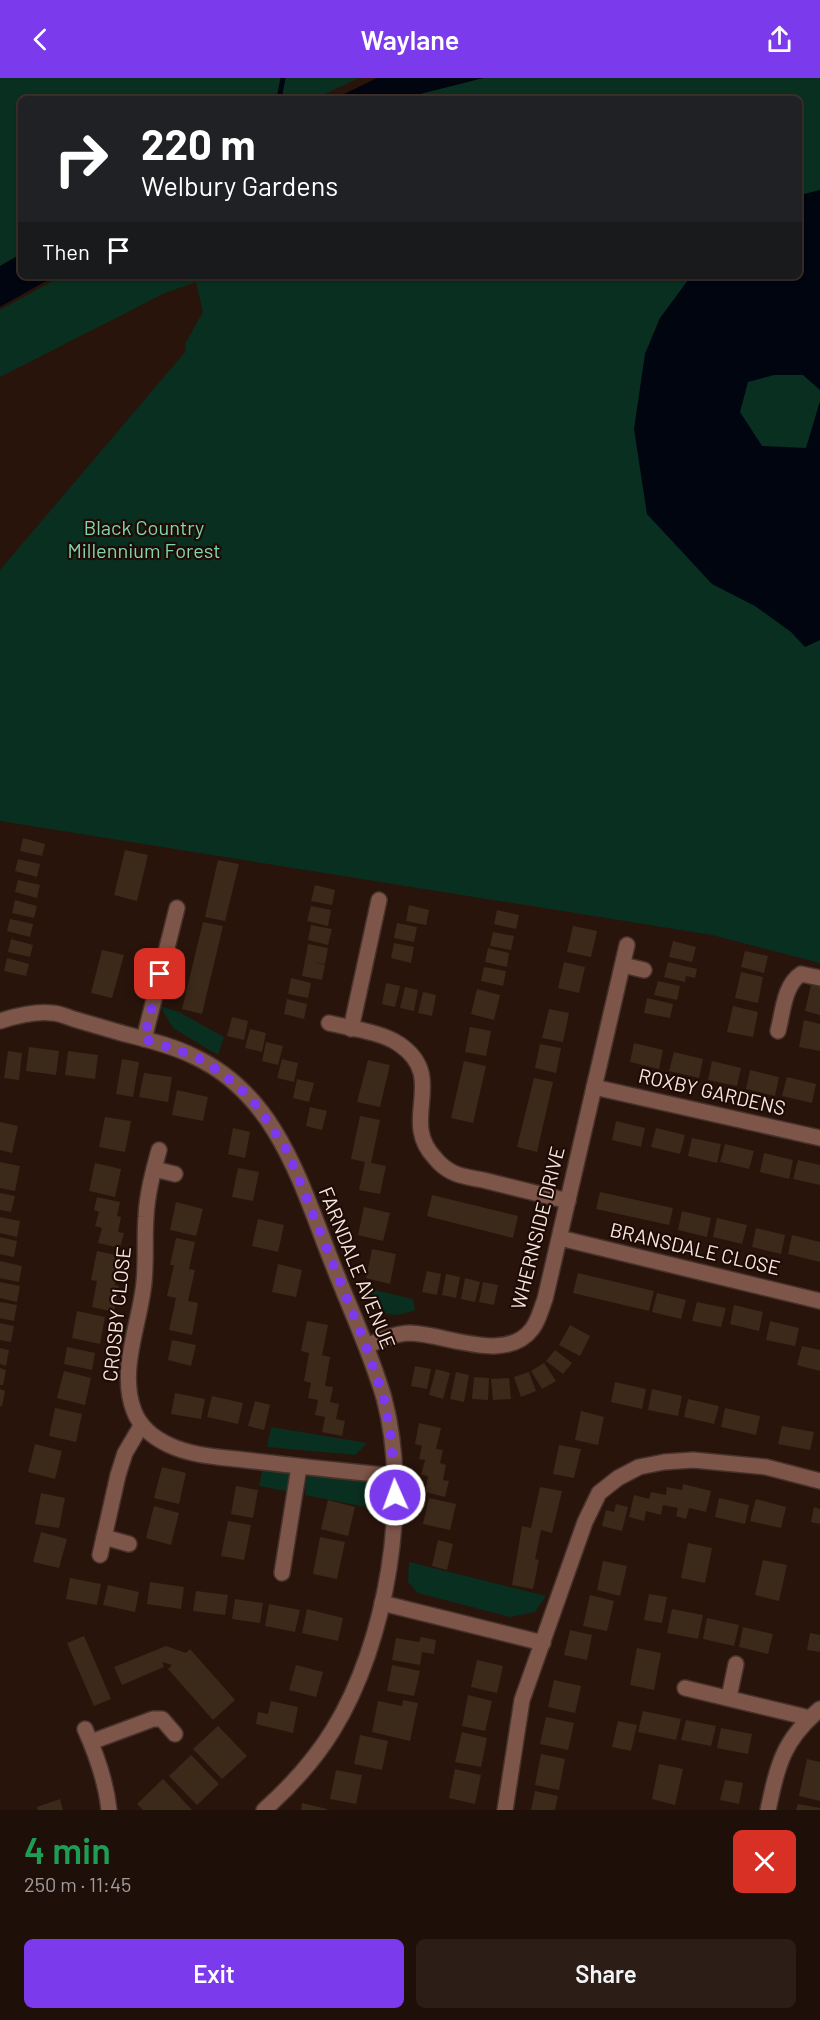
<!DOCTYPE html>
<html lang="en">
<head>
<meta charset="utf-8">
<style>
	body { margin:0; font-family:Barlow,sans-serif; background:#2c1d17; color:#f1f3f6; height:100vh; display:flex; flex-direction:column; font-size:22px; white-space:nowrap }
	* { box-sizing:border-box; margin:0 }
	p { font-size:20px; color:#a19c9c }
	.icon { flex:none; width:33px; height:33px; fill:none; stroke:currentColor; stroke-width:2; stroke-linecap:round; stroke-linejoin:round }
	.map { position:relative; height:1732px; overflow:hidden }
	.details { display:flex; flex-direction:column; background:#1f0f09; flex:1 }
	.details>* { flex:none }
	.top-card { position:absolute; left:18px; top:18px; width:784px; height:183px; border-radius:9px; box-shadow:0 2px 4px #0004,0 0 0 2px #3c2f2a; background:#202124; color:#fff; overflow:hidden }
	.pin { position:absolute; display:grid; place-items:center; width:51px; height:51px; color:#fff; margin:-26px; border-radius:12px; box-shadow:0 3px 9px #0006 }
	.me { position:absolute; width:66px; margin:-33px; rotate:358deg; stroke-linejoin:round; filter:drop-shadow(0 0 4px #0008) }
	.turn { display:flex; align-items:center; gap:21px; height:126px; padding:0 24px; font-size:27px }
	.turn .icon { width:78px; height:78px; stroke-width:2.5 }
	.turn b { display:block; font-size:42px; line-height:51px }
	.then { display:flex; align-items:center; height:57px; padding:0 24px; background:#0003; gap:12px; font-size:22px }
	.round { display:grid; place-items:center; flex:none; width:63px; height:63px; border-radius:9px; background:#2c1d17 }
	.summary { display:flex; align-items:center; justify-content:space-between; height:102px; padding:0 24px }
	h1 { font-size:36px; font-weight:600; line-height:45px; color:#1e9e55 }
	.action { display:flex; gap:12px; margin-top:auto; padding:12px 24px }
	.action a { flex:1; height:69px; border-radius:9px; background:#7c3aed; color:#fff; font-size:24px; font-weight:600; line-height:69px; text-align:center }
	.action a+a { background:#2c1d17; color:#f1f3f6 }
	header { display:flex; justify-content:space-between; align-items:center; height:78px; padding:0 24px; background:#7c3aed; color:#fff; font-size:27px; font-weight:600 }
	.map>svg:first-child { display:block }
	.green { fill:#082f20 }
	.water { fill:#00050f }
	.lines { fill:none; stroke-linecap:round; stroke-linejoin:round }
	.stream { stroke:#00050f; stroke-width:5 }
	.building { fill:#3b2919 }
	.minor-casing { stroke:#46322a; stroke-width:18 }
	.minor { stroke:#7e5549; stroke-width:15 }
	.route { stroke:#7c3aed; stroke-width:10; stroke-dasharray:0 18 }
	.labels { text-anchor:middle; stroke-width:4.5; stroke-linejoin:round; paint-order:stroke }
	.park-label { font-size:20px; fill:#7fd6af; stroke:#1f0b05 }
	.street-label { font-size:20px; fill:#f7e7e1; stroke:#1f0b05 }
</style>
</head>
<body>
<header><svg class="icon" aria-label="back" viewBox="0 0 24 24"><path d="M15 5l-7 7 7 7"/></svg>Waylane<svg class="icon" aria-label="share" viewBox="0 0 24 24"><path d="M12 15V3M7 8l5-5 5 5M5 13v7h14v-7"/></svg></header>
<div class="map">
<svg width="820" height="1732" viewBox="0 0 820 1732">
	<rect width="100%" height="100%" fill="#29140c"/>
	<!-- green -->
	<g class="green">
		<polygon points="0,0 359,0 314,21 21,21 21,176 0,188"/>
		<polygon points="483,0 820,0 820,885 712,857 0,743 0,492 186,273 185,266 203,234 196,204 165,215 0,299 0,232 62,198 800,198 800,21 407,21 416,17"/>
		<polygon points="160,928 179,934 224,959 218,977 173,950"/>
		<path d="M358,1208L413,1221L415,1232C384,1244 375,1232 358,1208Z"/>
		<polygon points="271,1349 367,1365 355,1377 267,1369"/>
		<polygon points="263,1388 290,1391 292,1401 291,1414 259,1408"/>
		<polygon points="309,1395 367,1402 378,1413 381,1432 305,1417 306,1403"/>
		<polygon points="409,1484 546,1518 535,1534 510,1539 418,1515 408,1504"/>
	</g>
	<!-- water -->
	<g class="water">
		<polygon points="377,0 483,0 416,17 407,21 334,21"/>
		<polygon points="820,112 820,312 803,297 774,297 748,304 740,334 762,368 806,370 820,323 820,562 805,569 791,554 755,528 712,506 647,436 634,351 645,276 660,240 691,198 800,198 800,117"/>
		<polygon points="21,176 21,198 55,198 0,229 0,188"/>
	</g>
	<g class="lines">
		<!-- stream -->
		<polyline class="stream" points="279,21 283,0"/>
	</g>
	<!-- building -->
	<g class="building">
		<polygon points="23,760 45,766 42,778 20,773"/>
		<polygon points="125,772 148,777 137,823 114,817"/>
		<polygon points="18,781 40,786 37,799 15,793"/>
		<polygon points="218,782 239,786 225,843 205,839"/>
		<polygon points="18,802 40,807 37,820 15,814"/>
		<polygon points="315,807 335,812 332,827 311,823"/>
		<polygon points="15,822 37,828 34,840 12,835"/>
		<polygon points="409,827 429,832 426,847 406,843"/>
		<polygon points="311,828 331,832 328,848 307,843"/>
		<polygon points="497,832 519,837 516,851 494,846"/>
		<polygon points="10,841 33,846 30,859 7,853"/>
		<polygon points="203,844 223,848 202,936 182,931"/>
		<polygon points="397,845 417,849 414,864 394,860"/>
		<polygon points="311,847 332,851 328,867 308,862"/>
		<polygon points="573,848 597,853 591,879 567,874"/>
		<polygon points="493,854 514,858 511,872 490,868"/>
		<polygon points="11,861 33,867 30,879 8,874"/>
		<polygon points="673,863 696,869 692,884 669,879"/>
		<polygon points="394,865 414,869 411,885 391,880"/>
		<polygon points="308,866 328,870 325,886 314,884 325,887 322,902 302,898"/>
		<polygon points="488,870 509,875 507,889 485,884"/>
		<polygon points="102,872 124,877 112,920 91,915"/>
		<polygon points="745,873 768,878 764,895 741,889"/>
		<polygon points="7,880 29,886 26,898 4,893"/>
		<polygon points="564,884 585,889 579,915 558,910"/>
		<polygon points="668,884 697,891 695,900 686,898 685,904 664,899"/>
		<polygon points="484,889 506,893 503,908 481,903"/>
		<polygon points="741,894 763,899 758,925 735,920"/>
		<polygon points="291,900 311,905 308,920 288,916"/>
		<polygon points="658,903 680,908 677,922 654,917"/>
		<polygon points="386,905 400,908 395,929 382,926"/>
		<polygon points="811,907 820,909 820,937 805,933"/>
		<polygon points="405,909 418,912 414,933 400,930"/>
		<polygon points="477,911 500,917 494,942 471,936"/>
		<polygon points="423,914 436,917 432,938 418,935"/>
		<polygon points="647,920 673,926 670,940 644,935"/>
		<polygon points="287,921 307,926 304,941 284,936"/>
		<polygon points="733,928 758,934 753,959 727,954"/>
		<polygon points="549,931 569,935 563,964 542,960"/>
		<polygon points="232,939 248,943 244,962 227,958"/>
		<polygon points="804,942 820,946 820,973 799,969"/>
		<polygon points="470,949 491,953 486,978 465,974"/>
		<polygon points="250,951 266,955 262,974 245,970"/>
		<polygon points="266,964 283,968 278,987 262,983"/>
		<polygon points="634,965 663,972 659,991 630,984"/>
		<polygon points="540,966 561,970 556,995 535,990"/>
		<polygon points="29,969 59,973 56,997 26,993"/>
		<polygon points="8,973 22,975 19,1002 4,1000"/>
		<polygon points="68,973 98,977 95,1001 65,997"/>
		<polygon points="674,974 703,981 699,1000 669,993"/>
		<polygon points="122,981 139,984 133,1019 116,1016"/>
		<polygon points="282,981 298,985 294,1004 277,1000"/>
		<polygon points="368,982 390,987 380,1029 357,1024"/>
		<polygon points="464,983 486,988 473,1045 451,1040"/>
		<polygon points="712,983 741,990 737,1008 708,1002"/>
		<polygon points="750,992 779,999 775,1018 746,1011"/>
		<polygon points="144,995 172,999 168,1024 139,1019"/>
		<polygon points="787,999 816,1006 812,1025 782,1018"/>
		<polygon points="534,1000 553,1004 537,1074 517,1069"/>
		<polygon points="297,1001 314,1005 309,1024 293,1020"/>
		<polygon points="177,1012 208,1019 203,1043 172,1037"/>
		<polygon points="310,1029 327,1033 322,1052 306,1048"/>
		<polygon points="360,1038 380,1042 371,1085 386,1088 380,1116 359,1112 365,1084 351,1081"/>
		<polygon points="105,1039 131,1043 125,1074 99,1069"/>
		<polygon points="616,1043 645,1050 641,1069 612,1062"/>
		<polygon points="0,1044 18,1048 12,1075 0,1072"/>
		<polygon points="233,1050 250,1054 245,1080 228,1076"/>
		<polygon points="656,1050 685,1057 680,1076 651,1069"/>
		<polygon points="692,1060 721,1066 717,1085 688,1078"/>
		<polygon points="725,1066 754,1073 749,1091 720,1084"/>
		<polygon points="764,1075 793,1082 789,1101 760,1094"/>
		<polygon points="798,1082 820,1087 820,1107 793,1101"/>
		<polygon points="0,1084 20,1088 15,1113 0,1110"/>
		<polygon points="95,1085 121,1091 115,1119 89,1113"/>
		<polygon points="238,1090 259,1094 253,1123 232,1119"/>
		<polygon points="600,1114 673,1130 669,1147 596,1131"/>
		<polygon points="0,1115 15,1118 11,1134 0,1132"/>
		<polygon points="432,1117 518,1138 513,1160 427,1138"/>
		<polygon points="97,1119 120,1124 117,1138 121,1139 118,1154 124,1155 120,1170 98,1165 102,1150 95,1148 99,1134 94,1132"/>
		<polygon points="176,1124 203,1131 196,1158 170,1152"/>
		<polygon points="364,1129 390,1135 383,1163 358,1157"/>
		<polygon points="682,1133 711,1140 707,1159 678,1152"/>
		<polygon points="0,1139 20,1143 17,1159 0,1155"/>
		<polygon points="717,1140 747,1147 742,1166 713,1159"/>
		<polygon points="258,1141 284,1147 278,1174 252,1168"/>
		<polygon points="756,1150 785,1157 781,1176 752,1169"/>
		<polygon points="792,1157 820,1164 820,1184 788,1176"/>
		<polygon points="0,1159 17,1163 14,1179 0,1176"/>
		<polygon points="176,1160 195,1164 189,1191 195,1192 188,1223 198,1225 192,1257 169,1252 176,1220 167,1218 174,1187 170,1187"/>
		<polygon points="372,1171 396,1176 390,1206 366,1200"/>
		<polygon points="97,1173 121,1178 115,1207 119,1208 114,1234 92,1229 97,1203 91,1202"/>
		<polygon points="0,1183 22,1188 19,1204 0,1200"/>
		<polygon points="278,1186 302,1192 296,1219 272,1214"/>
		<polygon points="427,1193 441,1196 437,1217 422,1214"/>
		<polygon points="578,1195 654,1213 649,1233 573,1215"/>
		<polygon points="446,1196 460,1199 456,1220 442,1217"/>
		<polygon points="465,1200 480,1204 475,1224 461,1221"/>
		<polygon points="0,1204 20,1208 17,1224 0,1220"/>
		<polygon points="483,1204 498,1207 494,1227 479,1224"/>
		<polygon points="657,1215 686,1222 681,1241 652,1234"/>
		<polygon points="0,1224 17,1227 14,1243 0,1240"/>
		<polygon points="697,1224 726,1230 721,1249 692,1243"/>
		<polygon points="734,1227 763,1234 759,1253 730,1246"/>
		<polygon points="77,1233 105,1239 100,1266 72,1260"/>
		<polygon points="307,1243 328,1247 322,1277 330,1279 325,1308 333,1309 330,1324 339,1326 336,1341 345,1343 342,1358 322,1354 325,1339 315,1337 318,1322 308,1320 311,1305 304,1303 309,1275 301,1273"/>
		<polygon points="770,1243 799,1250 795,1268 766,1262"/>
		<polygon points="0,1245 14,1248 11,1264 0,1262"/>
		<polygon points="570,1247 590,1258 580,1278 559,1267"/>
		<polygon points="172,1262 196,1267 191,1288 168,1282"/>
		<polygon points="802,1268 820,1272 820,1293 797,1287"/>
		<polygon points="67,1269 95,1275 92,1292 64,1286"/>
		<polygon points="0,1270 9,1272 6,1288 0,1286"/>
		<polygon points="555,1272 572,1285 563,1296 546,1283"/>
		<polygon points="544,1285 556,1303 542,1311 531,1293"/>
		<polygon points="415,1288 431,1291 427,1311 411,1308"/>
		<polygon points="0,1290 6,1292 3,1307 0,1307"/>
		<polygon points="436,1291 450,1295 443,1321 429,1317"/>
		<polygon points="64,1293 91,1300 85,1327 57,1320"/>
		<polygon points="456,1294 469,1297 464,1324 450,1321"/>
		<polygon points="529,1294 536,1313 521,1319 514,1299"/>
		<polygon points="474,1299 489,1300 488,1322 472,1321"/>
		<polygon points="509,1300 511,1321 493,1322 491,1301"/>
		<polygon points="615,1304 646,1311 642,1331 611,1324"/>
		<polygon points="0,1311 5,1313 2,1328 0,1328"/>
		<polygon points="652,1311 682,1318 678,1338 648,1332"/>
		<polygon points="175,1315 205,1321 201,1341 171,1336"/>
		<polygon points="212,1318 243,1325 238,1346 207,1339"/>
		<polygon points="688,1321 719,1328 714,1346 684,1339"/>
		<polygon points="255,1323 270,1327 264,1352 248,1348"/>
		<polygon points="55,1330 82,1336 76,1364 49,1358"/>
		<polygon points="725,1330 760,1338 756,1357 721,1349"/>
		<polygon points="581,1333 604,1339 598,1367 575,1362"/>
		<polygon points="419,1345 441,1350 436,1371 443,1372 440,1385 446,1387 443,1402 449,1403 445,1419 425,1414 428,1398 421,1397 425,1382 419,1381 422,1368 415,1366"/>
		<polygon points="782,1348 814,1354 810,1372 778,1366"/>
		<polygon points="35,1366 62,1373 55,1401 28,1394"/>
		<polygon points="559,1367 581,1371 574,1400 553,1396"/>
		<polygon points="162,1389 186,1395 179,1426 154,1420"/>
		<polygon points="683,1406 711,1413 706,1434 689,1430 686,1441 676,1438 678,1430 663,1427 661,1437 646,1433 644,1443 629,1439 634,1417 649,1421 651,1414 666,1417 667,1409 682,1412"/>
		<polygon points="236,1408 258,1412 253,1440 231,1436"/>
		<polygon points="540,1409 562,1413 552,1455 541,1452 535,1481 539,1482 533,1511 512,1507 522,1448 531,1450"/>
		<polygon points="41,1415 65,1420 59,1450 35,1446"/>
		<polygon points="429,1420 456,1426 450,1452 423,1446"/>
		<polygon points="719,1420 749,1427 745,1446 715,1439"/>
		<polygon points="756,1421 786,1429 781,1450 750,1443"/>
		<polygon points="328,1422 355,1429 348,1458 321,1451"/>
		<polygon points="616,1426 628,1429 622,1453 602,1448 606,1432 614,1434"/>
		<polygon points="154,1428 179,1435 171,1467 146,1460"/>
		<polygon points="814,1429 820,1431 820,1446 811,1444"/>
		<polygon points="228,1443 251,1447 244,1482 221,1478"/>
		<polygon points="41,1454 67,1461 59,1490 33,1484"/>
		<polygon points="320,1459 345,1464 337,1501 313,1496"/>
		<polygon points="438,1462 453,1466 447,1492 432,1488"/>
		<polygon points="688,1465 712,1470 705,1505 681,1500"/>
		<polygon points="763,1482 787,1487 779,1523 755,1517"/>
		<polygon points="603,1483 627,1488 620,1518 597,1512"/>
		<polygon points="70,1500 101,1506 97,1527 66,1521"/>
		<polygon points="150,1504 184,1509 181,1531 147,1526"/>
		<polygon points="108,1507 139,1514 135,1534 103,1527"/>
		<polygon points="196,1513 228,1517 225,1537 193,1533"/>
		<polygon points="649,1516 667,1519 662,1545 644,1542"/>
		<polygon points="590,1517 614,1523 607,1553 583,1548"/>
		<polygon points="235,1521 263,1525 260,1545 232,1541"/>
		<polygon points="269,1526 300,1532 295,1554 265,1548"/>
		<polygon points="307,1531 343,1540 338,1563 302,1555"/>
		<polygon points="672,1531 703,1537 698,1561 667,1555"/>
		<polygon points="707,1540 739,1547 734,1568 703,1561"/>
		<polygon points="743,1549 773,1556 768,1576 739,1569"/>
		<polygon points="570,1552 592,1557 587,1582 564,1577"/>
		<polygon points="810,1555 820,1557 820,1574 807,1572"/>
		<polygon points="84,1558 111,1621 94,1628 67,1565"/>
		<polygon points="421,1559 436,1562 434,1576 422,1574 420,1587 392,1582 396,1560 419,1564"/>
		<polygon points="166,1568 186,1575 190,1571 235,1622 213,1642 168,1591 172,1587 162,1584 164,1589 122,1607 114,1589"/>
		<polygon points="637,1570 661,1575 654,1612 630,1607"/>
		<polygon points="477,1582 503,1588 497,1615 471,1609"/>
		<polygon points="296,1587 323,1594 316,1619 289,1612"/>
		<polygon points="392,1587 420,1593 414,1618 387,1613"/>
		<polygon points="554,1602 581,1608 575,1635 548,1629"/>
		<polygon points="468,1617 492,1623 485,1653 462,1648"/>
		<polygon points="403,1622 418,1625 410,1663 372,1654 378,1623 402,1628"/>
		<polygon points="271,1623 298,1629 293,1655 256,1646 258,1634 268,1636"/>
		<polygon points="643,1633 681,1641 676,1662 638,1654"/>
		<polygon points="546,1639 574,1645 568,1672 540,1666"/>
		<polygon points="686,1642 716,1648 711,1668 681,1662"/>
		<polygon points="618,1643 637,1647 631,1673 612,1669"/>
		<polygon points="218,1648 247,1678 222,1701 193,1671"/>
		<polygon points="721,1650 752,1656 748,1676 717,1670"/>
		<polygon points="462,1654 487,1660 481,1689 455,1684"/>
		<polygon points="360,1657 388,1663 382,1692 354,1686"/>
		<polygon points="541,1676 565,1681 559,1712 535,1707"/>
		<polygon points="191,1677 219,1706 197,1727 169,1698"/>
		<polygon points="807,1681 820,1684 820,1723 799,1718"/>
		<polygon points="659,1686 683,1691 675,1727 652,1721"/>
		<polygon points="455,1691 481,1697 475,1726 449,1720"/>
		<polygon points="336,1692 362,1697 356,1726 330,1721"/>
		<polygon points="163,1701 192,1732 143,1732 137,1726"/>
		<polygon points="725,1702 743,1705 739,1726 720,1722"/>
		<polygon points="535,1713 558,1718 555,1732 531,1732"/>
		<polygon points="60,1721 63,1732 38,1732 37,1729"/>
		<polygon points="302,1725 327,1731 327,1732 301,1732"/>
		<polygon points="798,1726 820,1730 820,1732 796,1732"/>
	</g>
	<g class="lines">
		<defs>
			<g id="minor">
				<polyline points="623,887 644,892"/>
				<path d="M0,943C16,938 35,933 52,935C60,935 69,940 77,942C91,946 104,950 118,954C143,961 169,966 193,978C278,1017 301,1107 333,1187C350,1231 371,1275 384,1320C411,1421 387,1564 333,1652C314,1683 291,1708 264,1732"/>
				<path d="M329,945C349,950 382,954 399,966C449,1000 398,1042 435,1080C439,1085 446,1091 452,1094C461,1099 474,1100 483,1102C512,1109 540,1116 568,1123"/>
				<polyline points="351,951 379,822"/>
				<path d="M778,953C783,934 784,907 801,896L820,900"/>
				<polyline points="144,961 177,830"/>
				<polyline points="594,1009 820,1060"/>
				<path d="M159,1072C153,1094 147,1116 146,1139C144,1163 147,1188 143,1212C138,1250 119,1295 134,1333C140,1349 154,1360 169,1367C192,1378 220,1379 245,1382C295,1388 344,1393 394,1398"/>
				<polyline points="154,1091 175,1096"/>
				<polyline points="560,1160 820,1223"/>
				<path d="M366,1268C379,1263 395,1255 410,1255C446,1256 506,1286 532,1251C539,1242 541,1231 545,1221L627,867"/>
				<polyline points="104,1459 129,1466"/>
				<polyline points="100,1477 118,1397 125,1375 141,1348"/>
				<polyline points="282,1495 299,1389"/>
				<polyline points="382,1525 543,1565"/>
				<polyline points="685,1610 810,1640"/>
				<polyline points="729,1619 736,1586"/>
				<path d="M85,1651C97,1678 106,1703 109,1732"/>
				<polyline points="91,1664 153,1641 162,1641 175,1656"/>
				<polyline points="505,1732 522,1622 585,1444 599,1415 618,1400 639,1389 664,1384 693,1382 766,1389 820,1403"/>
				<path d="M768,1732C778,1686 783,1662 820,1631"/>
			</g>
		</defs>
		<!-- minor casing -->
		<use href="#minor" class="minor-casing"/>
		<!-- minor -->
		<use href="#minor" class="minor"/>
	</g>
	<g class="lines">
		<!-- route -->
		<polyline class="route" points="160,896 144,961 195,978 213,989 239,1009 258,1029 288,1074 366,1268 384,1321 391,1359 395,1417"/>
	</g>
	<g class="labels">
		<!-- park labels -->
		<g class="park-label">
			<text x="144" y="457">Black Country<tspan x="144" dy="23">Millennium Forest</tspan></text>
		</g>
		<!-- street labels -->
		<g class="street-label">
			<text transform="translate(712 1014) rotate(13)" y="7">ROXBY GARDENS</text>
			<text transform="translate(538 1150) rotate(-76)" y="7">WHERNSIDE DRIVE</text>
			<text transform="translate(695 1171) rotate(13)" y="7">BRANSDALE CLOSE</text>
			<text transform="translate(357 1190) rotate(68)" y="7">FARNDALE AVENUE</text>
			<text transform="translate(117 1236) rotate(-84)" y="7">CROSBY CLOSE</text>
		</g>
	</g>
</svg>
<div class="pin" style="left:160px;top:896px;background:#d93025"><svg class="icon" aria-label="arrive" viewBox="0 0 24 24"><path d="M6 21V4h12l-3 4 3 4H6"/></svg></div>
<svg class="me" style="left:395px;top:1417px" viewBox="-20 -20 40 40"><circle r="17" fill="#7c3aed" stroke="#fff" stroke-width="3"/><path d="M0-11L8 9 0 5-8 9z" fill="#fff"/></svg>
<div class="top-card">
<div class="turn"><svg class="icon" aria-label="right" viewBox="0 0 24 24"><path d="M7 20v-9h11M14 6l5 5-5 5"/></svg><div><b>220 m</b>Welbury Gardens</div></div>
<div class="then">Then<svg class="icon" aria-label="arrive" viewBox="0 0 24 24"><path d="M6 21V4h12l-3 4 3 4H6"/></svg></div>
</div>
</div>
<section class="details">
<div class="summary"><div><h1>4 min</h1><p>250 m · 11:45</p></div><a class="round" style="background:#d93025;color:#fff"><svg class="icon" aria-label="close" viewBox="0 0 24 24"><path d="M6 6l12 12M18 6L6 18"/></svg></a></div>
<div class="action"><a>Exit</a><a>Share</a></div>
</section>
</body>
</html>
